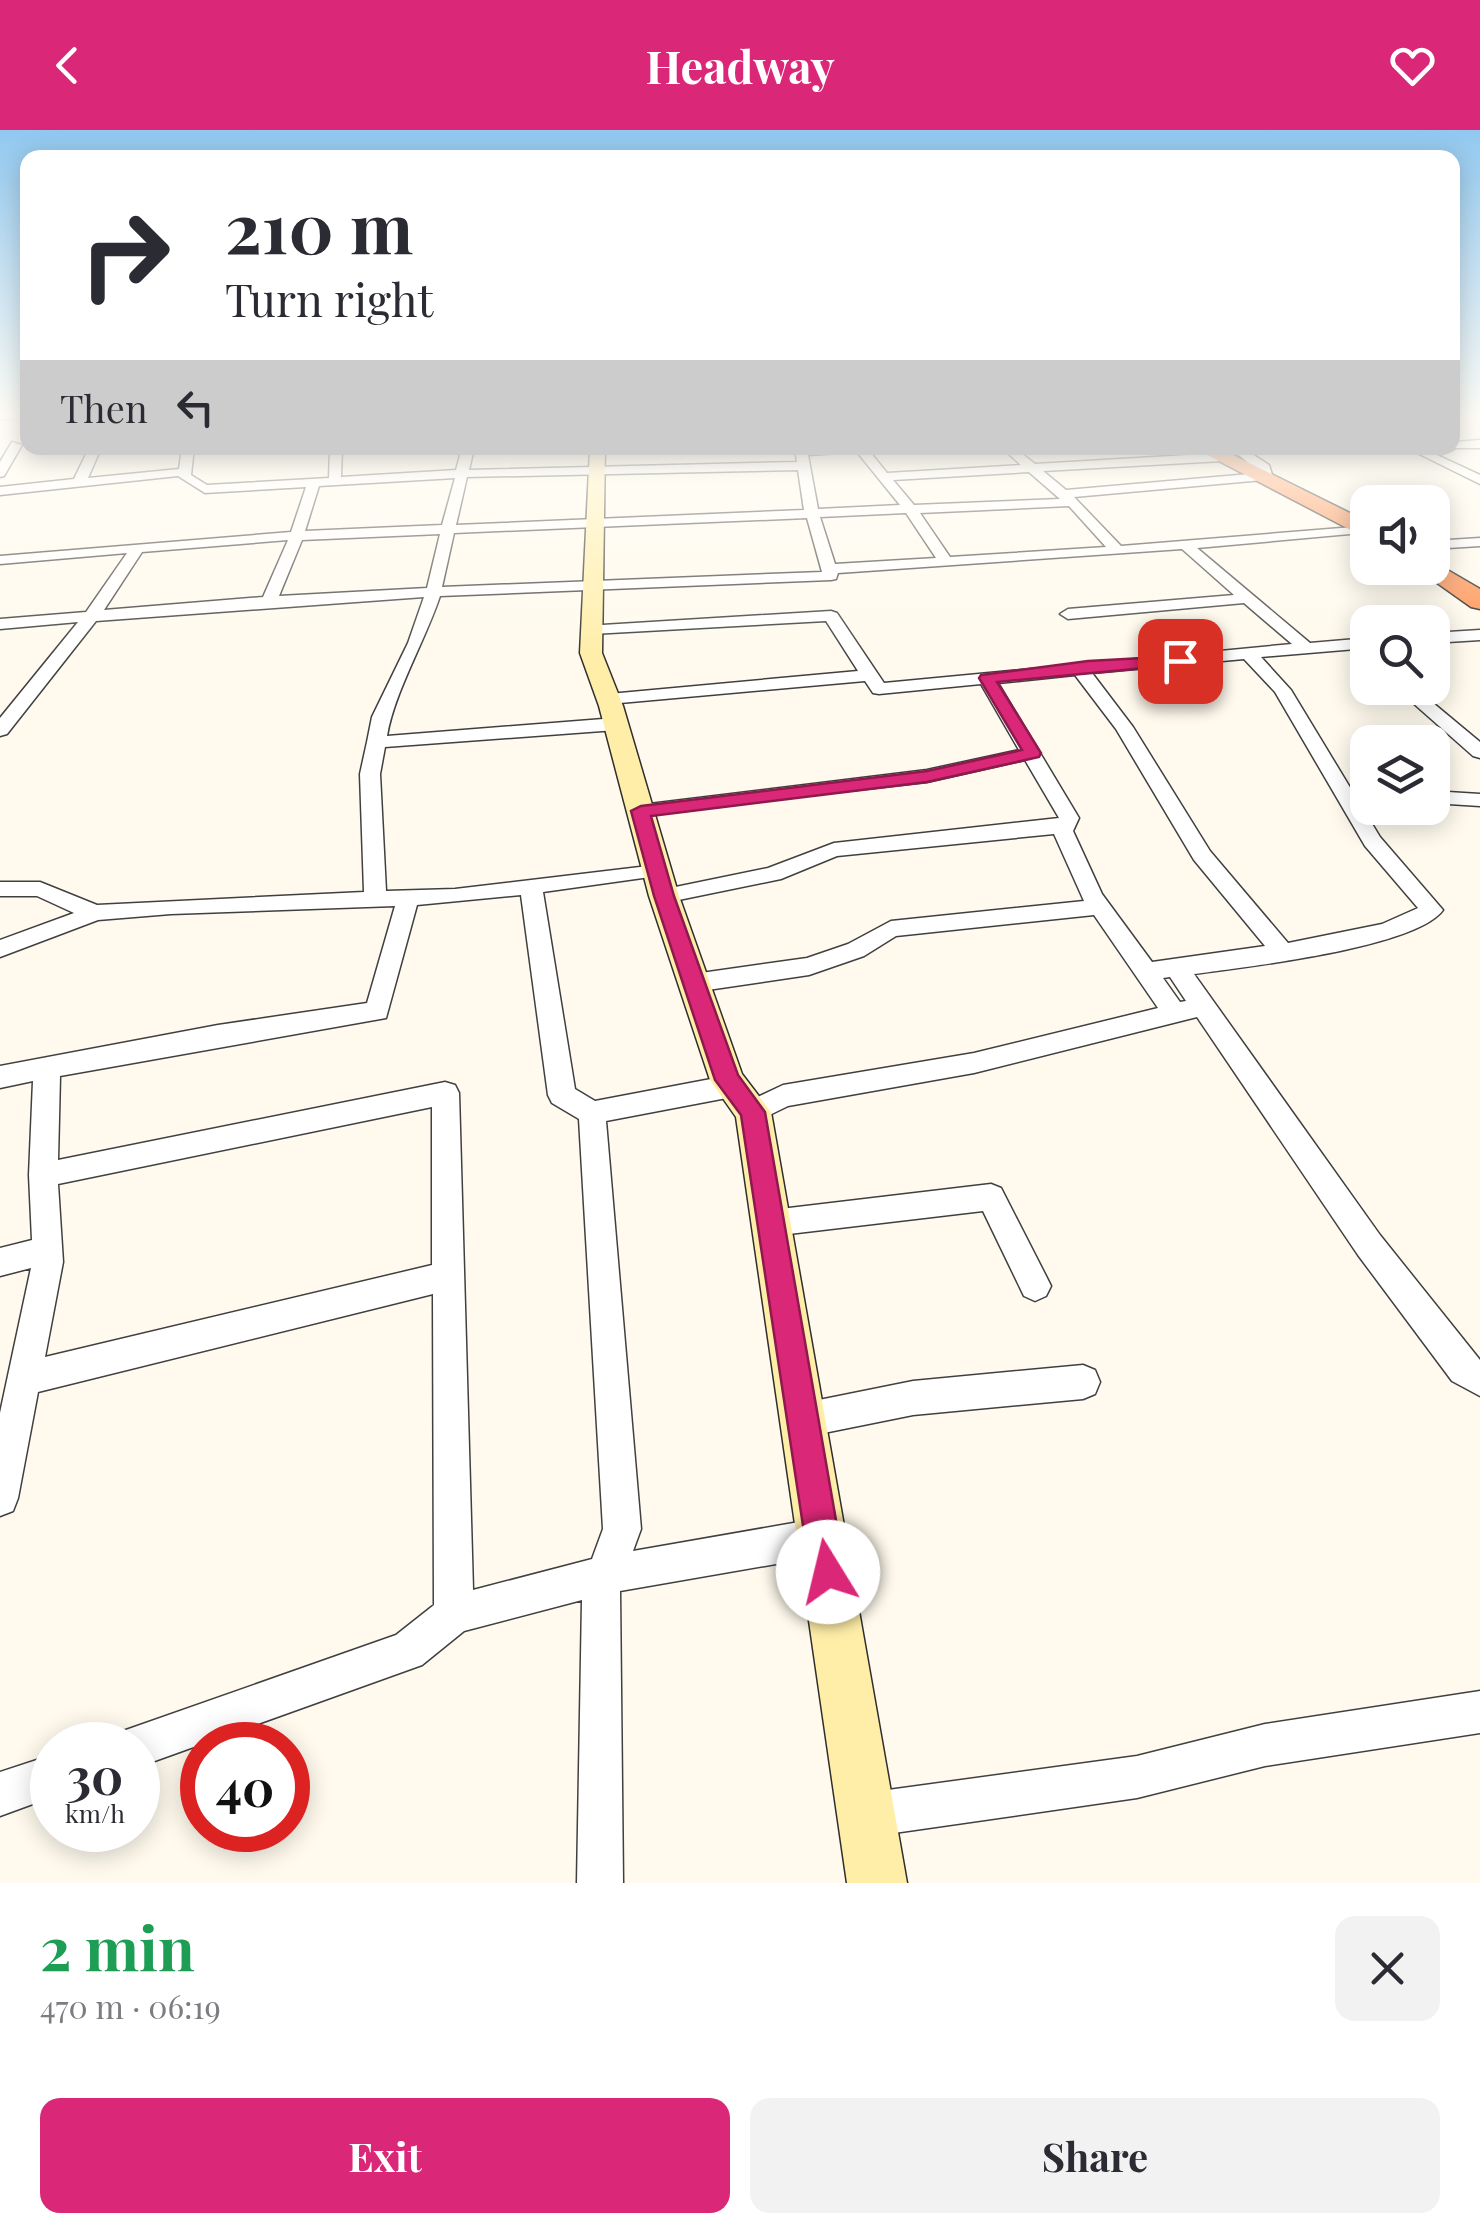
<!DOCTYPE html>
<html lang="en">
<head>
<meta charset="utf-8">
<style>
	body { margin:0; font-family:"Playfair Display",serif; background:#f2f2f3; color:#2b2b33; height:100vh; display:flex; flex-direction:column; font-size:38px; white-space:nowrap }
	* { box-sizing:border-box; margin:0 }
	p { font-size:32px; color:#7c7c81 }
	.icon { flex:none; width:55px; height:55px; fill:none; stroke:currentColor; stroke-width:2; stroke-linecap:round; stroke-linejoin:round }
	.map { position:relative; height:1753px; overflow:hidden }
	.side { display:flex; flex-direction:column; background:#fff; flex:1 }
	.side>* { flex:none }
	.banner { position:absolute; left:20px; top:20px; width:1440px; height:305px; border-radius:20px; box-shadow:0 5px 25px #0003; background:#fff; color:#2b2b33; overflow:hidden }
	.buttons { position:absolute; left:1350px; top:355px; display:grid; gap:20px }
	.buttons a { display:grid; place-items:center; width:100px; height:100px; border-radius:20px; background:#fff; box-shadow:0 5px 25px #0003; font-size:50px }
	.speed { position:absolute; left:30px; top:1592px; display:flex; gap:20px; font-size:50px; font-weight:700; text-align:center }
	.speed>* { display:grid; place-content:center; width:130px; height:130px; border-radius:50%; background:#fff; box-shadow:0 5px 25px #0003; line-height:1 }
	.speed small { font-size:25px; font-weight:400 }
	.speed .limit { border:15px solid #d22; background:#fff; color:#111 }
	.pin { position:absolute; display:grid; place-items:center; width:85px; height:85px; color:#fff; margin:-42px; border-radius:20px; box-shadow:0 5px 15px #0006 }
	.me { position:absolute; width:110px; margin:-55px; rotate:351deg; stroke-linejoin:round; filter:drop-shadow(0 0 8px #0008) }
	.turn { display:flex; align-items:center; gap:35px; height:210px; padding:0 40px; font-size:45px }
	.turn .icon { width:130px; height:130px; stroke-width:2.5 }
	.turn b { display:block; font-size:70px; line-height:85px }
	.then { display:flex; align-items:center; height:95px; padding:0 40px; background:#0003; gap:20px; font-size:38px }
	.round { display:grid; place-items:center; flex:none; width:105px; height:105px; border-radius:20px; background:#f2f2f3 }
	.overview { display:flex; align-items:center; justify-content:space-between; height:170px; padding:0 40px }
	h1 { font-size:60px; font-weight:700; line-height:75px; color:#1e9e55 }
	.primary-button { display:flex; gap:20px; margin-top:auto; padding:20px 40px }
	.primary-button a { flex:1; height:115px; border-radius:20px; background:#db2777; color:#fff; font-size:40px; font-weight:700; line-height:115px; text-align:center }
	.primary-button a+a { background:#f2f2f3; color:#2b2b33 }
	header { display:flex; justify-content:space-between; align-items:center; height:130px; padding:0 40px; background:#db2777; color:#fff; font-size:45px; font-weight:700 }
	.map>svg:first-child { display:block }
	.lines { fill:none; stroke-linecap:round; stroke-linejoin:round }
	.street-casing { stroke:#404040; stroke-width:3 }
	.secondary-casing { stroke:#2f2f2f; stroke-width:3 }
	.highway-casing { stroke:#1e1e1e; stroke-width:3 }
	.street { fill:#fff; fill-rule:evenodd }
	.secondary { fill:#ffeea8; fill-rule:evenodd }
	.highway { fill:#fe8d4c; fill-rule:evenodd }
	.route { fill:#db2777; stroke:#8e194d; stroke-width:2.5 }
</style>
</head>
<body>
<header><svg class="icon" aria-label="back" viewBox="0 0 24 24"><path d="M15 5l-7 7 7 7"/></svg>Headway<svg class="icon" aria-label="heart" viewBox="0 0 24 24"><path d="M12 20l-8-8c-3-5 5-10 8-4 3-6 11-1 8 4z"/></svg></header>
<div class="map">
<svg width="1480" height="1753" viewBox="0 0 1480 1753">
	<rect width="100%" height="100%" fill="#fffaed"/>
	<g class="lines">
		<defs>
			<g id="street">
				<polygon points="0,284 28,284 28,287 0,290"/>
				<polygon points="1480,310 1480,318 1450,318 1455,312"/>
				<polygon points="12,312 22,315 4,346 0,347 0,332"/>
				<path d="M89,318H101L88,348L179,339L182,318H194L191,345L207,355L329,348L330,318H342L341,347L456,340L462,318H474L469,340L797,332L795,318H879L870,322L887,343L1021,335L1002,318H1015L1035,334L1222,323L1228,327L1222,331L1043,341L1066,360L1261,343L1230,318H1243L1269,335L1275,354L1263,350L1074,367L1121,416L1366,396V402L1361,403L1197,418L1310,513L1368,508V518L1261,527L1291,560L1380,707L1443,780C1416,818 1244,837 1194,844L1380,1105L1480,1230V1266L1452,1251L1358,1125L1197,887L974,943L788,976L753,993L743,990L739,982L743,974L783,955L974,923L1158,878L1094,785L896,806L864,826L809,845L694,862L682,853L694,844L807,828L848,814L891,791L1084,771L1054,704L837,726L781,749L664,773L656,771L653,766L656,761L768,738L834,713L1059,688L1025,630L927,652L634,685V677L641,675L927,640L1019,620L981,554L879,564L873,563L865,551L609,574L600,569L609,564L858,541L826,491L592,504L586,502V496L831,481L837,483L884,553L1292,514L1244,473L1068,489L1060,484L1068,479L1234,465L1182,419L838,443L836,449L831,450L440,466C425,511 394,563 387,606L616,588L625,594L616,600L385,617L380,644L386,761L455,759L665,734L668,739L665,744L657,746L543,762L575,959L595,971L732,945L741,948L745,956L741,964L732,967L606,991L641,1399L633,1421L822,1388L835,1394L841,1407L835,1420L822,1426L620,1461L623,1753H577L582,1470L464,1501L422,1535L138,1637V1615H117L123,1601L396,1505L434,1475L433,1164L38,1262L18,1368L13,1381L0,1386V1283L31,1138L0,1146V1118L32,1110L29,1045L33,951L0,958V936L218,895L367,873L395,776L171,784L98,790L0,827V810L74,783L37,766H0V752H40L97,775L364,762L360,644L367,612L372,587L408,513L424,467L96,491L7,604L0,606V588L78,492L0,499V489L86,482L127,423L0,434V426L291,402L306,357L205,363L178,346L0,365V357L74,349ZM857,322L900,375L818,379L808,325ZM798,340L804,380L456,395L467,347ZM1029,342L1060,369L914,375L893,350ZM455,348L442,395L305,401L319,356ZM1069,376L1106,417L950,427L920,383ZM906,383L936,428L835,434L820,387ZM807,388L822,442L442,457L454,403ZM440,404L427,458L279,466L302,410ZM288,410L263,467L104,480L142,422ZM1244,529L1275,562L1365,716L1418,778L1382,794L1288,813L1210,721L1133,597L1092,543ZM1075,545L1116,599L1194,730L1265,816L1152,832L1102,764L1073,701L1079,688L998,553ZM521,765L548,965L552,973L579,989L603,1399L592,1429L473,1460L459,963L455,955L445,952L58,1030L60,946L386,888L417,775ZM1170,847L1186,871L1180,872L1163,848ZM432,977V1135L45,1227L63,1132L58,1054Z"/>
				<polygon points="1407,318 1422,318 1480,345 1480,354"/>
				<polygon points="1480,408 1480,416 1432,419 1432,411"/>
				<polygon points="1480,500 1480,510 1432,513 1432,503"/>
				<polygon points="1396,558 1415,558 1480,612 1480,628 1473,626"/>
				<polygon points="1432,661 1480,664 1480,676 1432,673"/>
				<polygon points="991,1054 1001,1058 1046,1146 1051,1156 1046,1166 1035,1171 1024,1166 983,1081 772,1106 761,1102 757,1093 761,1084 772,1080"/>
				<polygon points="1083,1235 1095,1240 1100,1252 1095,1264 1083,1269 913,1285 804,1307 792,1302 787,1290 792,1278 804,1273 913,1251"/>
				<polygon points="1480,1561 1480,1603 1265,1636 1137,1668 866,1707 851,1700 844,1685 851,1670 866,1663 1137,1626 1265,1594"/>
				<polygon points="52,1625 52,1667 0,1686 0,1642"/>
			</g>
			<g id="secondary">
				<path d="M1452,315L1455,318C1446,325 1423,329 1414,321Z"/>
				<polygon points="590,318 605,318 602,523 623,576 679,766 742,944 771,982 907,1753 847,1753 736,987 710,950 649,766 599,576 580,523"/>
			</g>
			<g id="highway">
				<polygon points="1194,318 1219,318 1368,392 1368,409"/>
				<polygon points="1432,431 1480,459 1480,479 1471,477 1416,438 1432,438"/>
			</g>
		</defs>
		<!-- street casing -->
		<use href="#street" class="street-casing"/>
		<!-- secondary casing -->
		<use href="#secondary" class="secondary-casing"/>
		<!-- highway casing -->
		<use href="#highway" class="highway-casing"/>
		<!-- street -->
		<use href="#street" class="street"/>
		<!-- secondary -->
		<use href="#secondary" class="secondary"/>
		<!-- highway -->
		<use href="#highway" class="highway"/>
	</g>
	<!-- sky -->
	<linearGradient id="sky" x2="0" y2="1"><stop stop-color="#91c8ef"/><stop offset="0.54" stop-color="#fffdf7"/><stop offset="1" stop-color="#fffdf7" stop-opacity="0"/></linearGradient>
	<rect width="1480" height="529" fill="url(#sky)"/>
	<!-- route -->
	<polygon class="route" points="1180,526 1188,531 1186,534 997,552 1041,623 1039,627 927,652 651,686 674,766 738,945 765,982 845,1442 840,1455 828,1460 815,1455 810,1442 741,985 715,950 654,766 631,681 641,676 927,641 1022,620 979,548 981,545 1088,531"/>
</svg>
<div class="buttons">
<a><svg class="icon" aria-label="sound" viewBox="0 0 24 24"><path d="M4 9h4l5-4v14l-5-4H4zM17 9q2 3 0 6"/></svg></a>
<a><svg class="icon" aria-label="search" viewBox="0 0 24 24"><circle cx="10" cy="10" r="6"/><path d="M15 15l6 6"/></svg></a>
<a><svg class="icon" aria-label="layers" viewBox="0 0 24 24"><path d="M12 4l9 5-9 5-9-5zM3 14l9 5 9-5"/></svg></a>
</div>
<div class="speed"><div>30<small>km/h</small></div><div class="limit">40</div></div>
<div class="pin" style="left:1180px;top:531px;background:#d93025"><svg class="icon" aria-label="arrive" viewBox="0 0 24 24"><path d="M6 21V4h12l-3 4 3 4H6"/></svg></div>
<svg class="me" style="left:828px;top:1442px" viewBox="-20 -20 40 40"><circle r="19" fill="#fff"/><path d="M0-13L10 11 0 6-10 11z" fill="#db2777"/></svg>
<div class="banner">
<div class="turn"><svg class="icon" aria-label="right" viewBox="0 0 24 24"><path d="M7 20v-9h11M14 6l5 5-5 5"/></svg><div><b>210 m</b>Turn right</div></div>
<div class="then">Then<svg class="icon" aria-label="left" viewBox="0 0 24 24"><path d="M17 20v-9H6M10 6l-5 5 5 5"/></svg></div>
</div>
</div>
<section class="side">
<div class="overview"><div><h1>2 min</h1><p>470 m · 06:19</p></div><a class="round"><svg class="icon" aria-label="close" viewBox="0 0 24 24"><path d="M6 6l12 12M18 6L6 18"/></svg></a></div>
<div class="primary-button"><a>Exit</a><a>Share</a></div>
</section>
</body>
</html>
